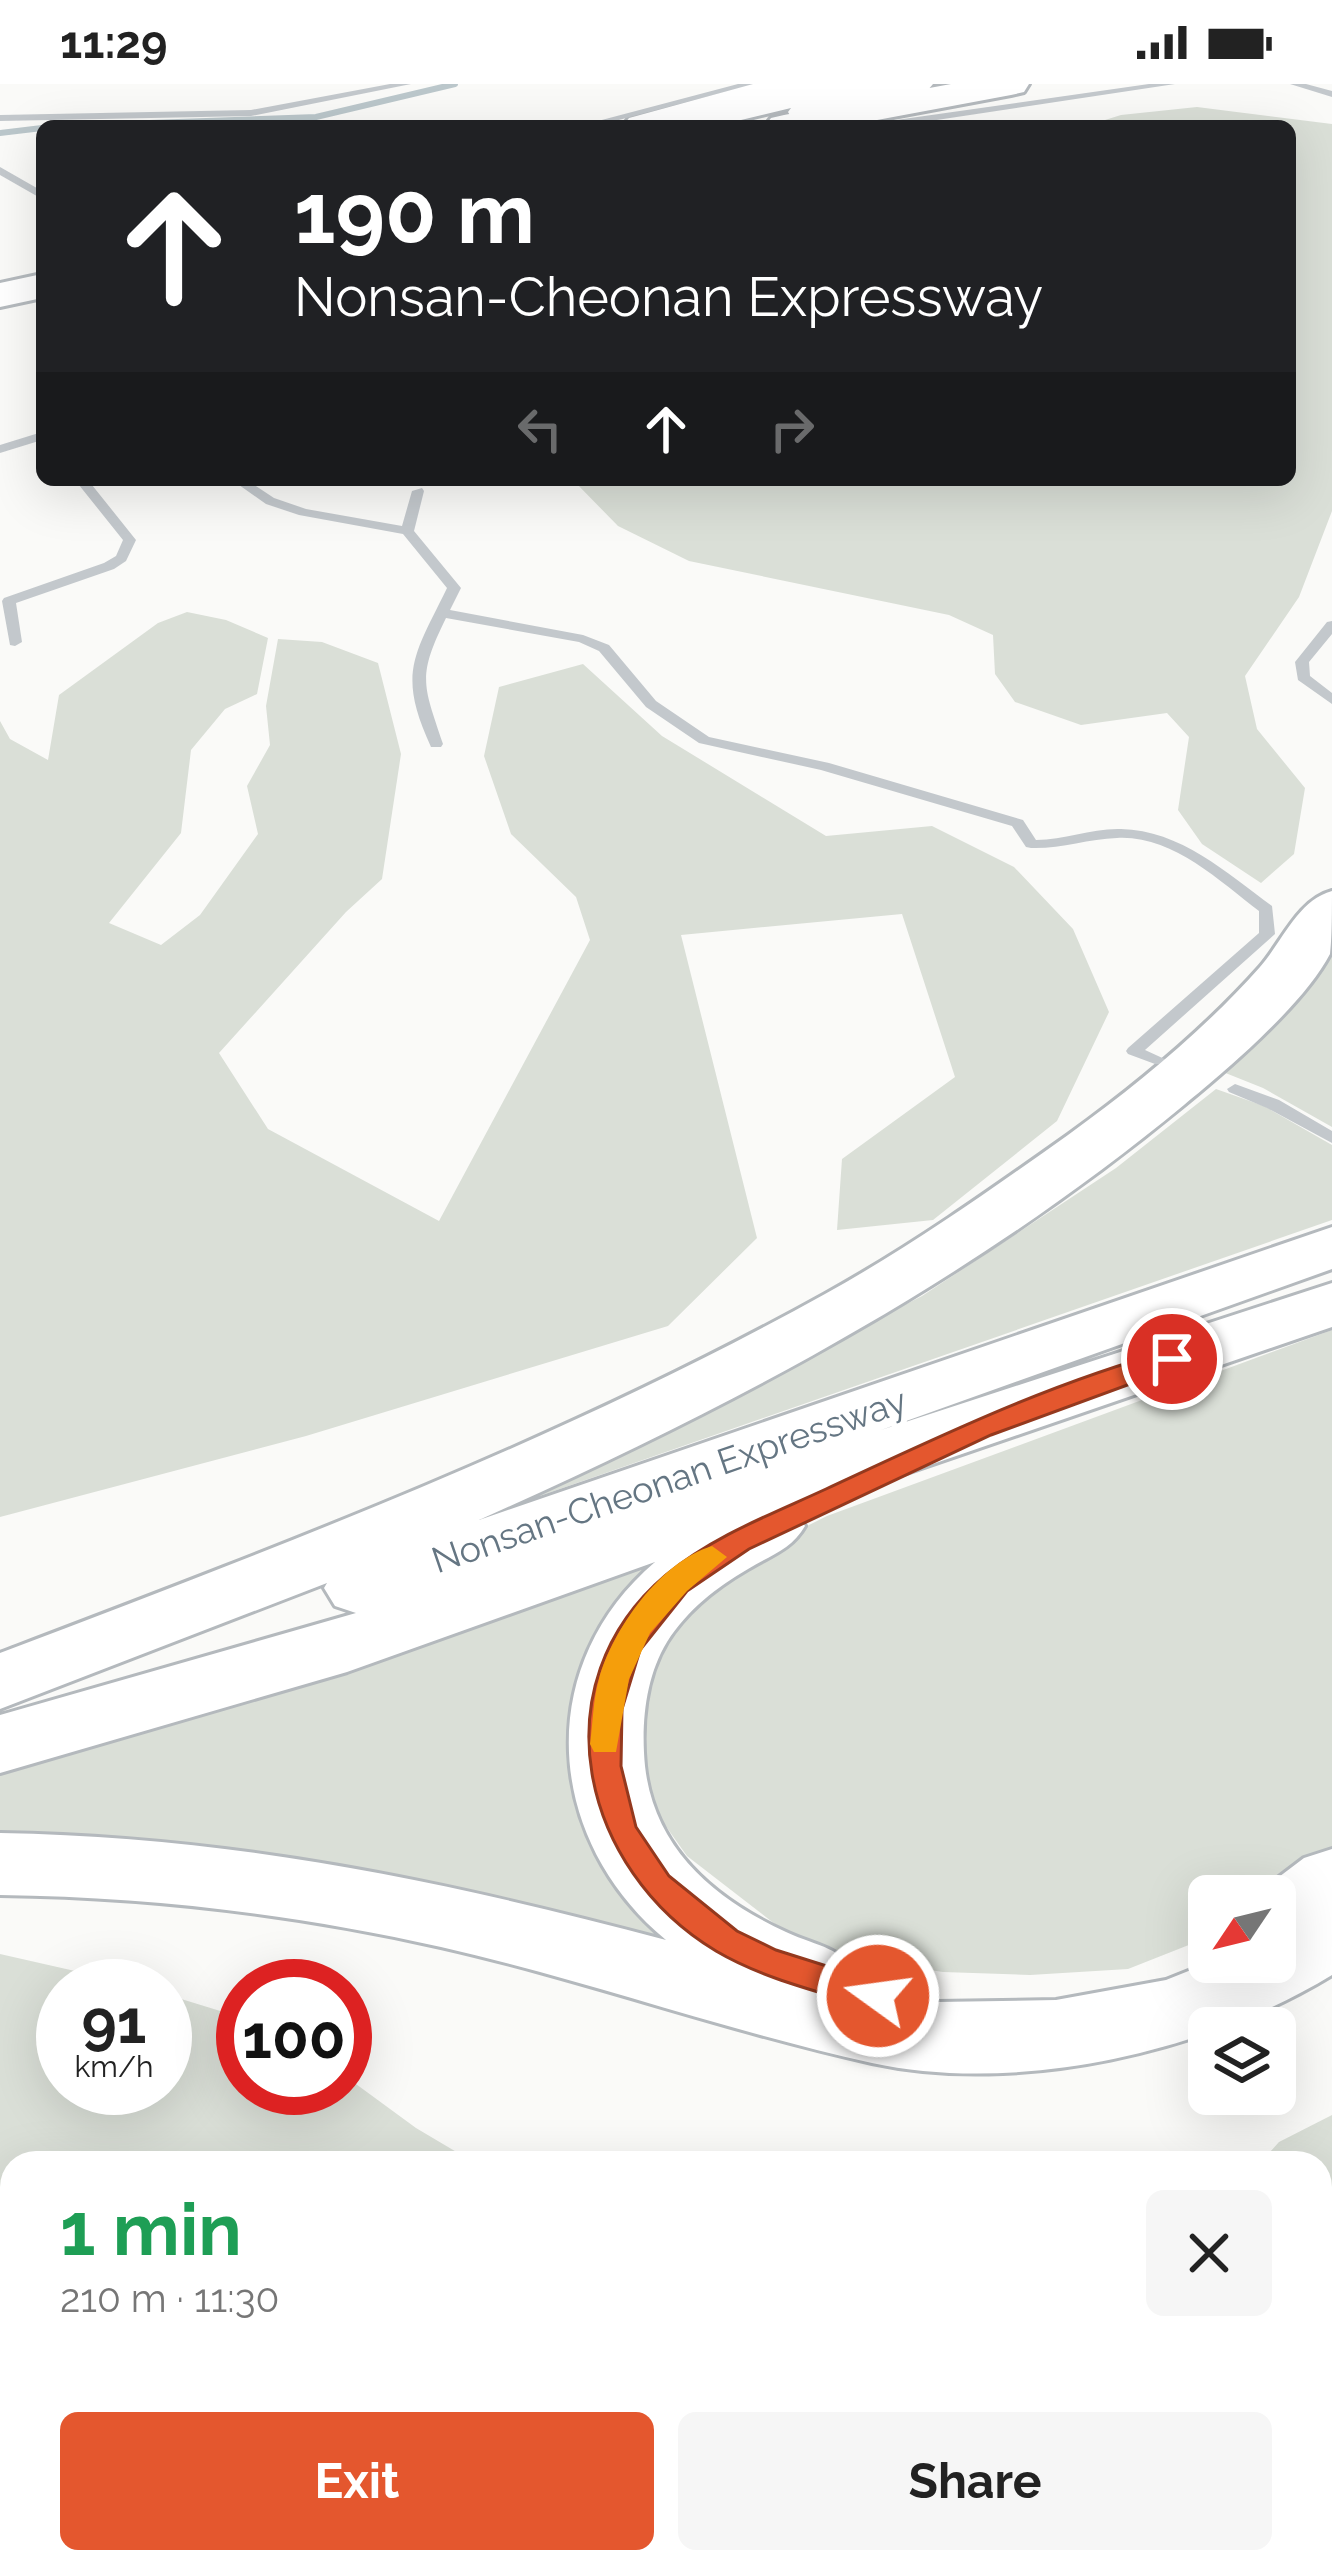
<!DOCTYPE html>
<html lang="en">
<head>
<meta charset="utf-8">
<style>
	body { margin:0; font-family:Raleway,sans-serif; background:#f6f6f6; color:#222; height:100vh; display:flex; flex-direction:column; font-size:45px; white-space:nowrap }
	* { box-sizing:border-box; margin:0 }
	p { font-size:39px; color:#767676 }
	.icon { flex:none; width:66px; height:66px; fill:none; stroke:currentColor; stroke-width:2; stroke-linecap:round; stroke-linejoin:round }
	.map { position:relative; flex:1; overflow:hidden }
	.panel { position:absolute; left:0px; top:2067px; width:1332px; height:423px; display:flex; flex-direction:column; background:#fff; border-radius:36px 36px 0 0; box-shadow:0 12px 48px #0002 }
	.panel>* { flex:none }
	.top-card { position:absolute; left:36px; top:36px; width:1260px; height:366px; border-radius:18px; box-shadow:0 12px 48px #0002; background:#202124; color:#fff; overflow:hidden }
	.needle { width:78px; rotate:235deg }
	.fabs { position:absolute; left:1188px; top:1791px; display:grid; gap:24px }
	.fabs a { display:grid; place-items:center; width:108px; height:108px; border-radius:18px; background:#fff; box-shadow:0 12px 48px #0002; font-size:60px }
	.speed { position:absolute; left:36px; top:1875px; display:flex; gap:24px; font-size:60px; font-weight:700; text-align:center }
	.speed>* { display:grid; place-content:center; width:156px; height:156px; border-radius:50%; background:#fff; box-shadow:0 12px 48px #0002; line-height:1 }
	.speed small { font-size:30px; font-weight:400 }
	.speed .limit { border:18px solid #d22; background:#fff; color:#111 }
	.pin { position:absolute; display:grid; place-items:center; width:102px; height:102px; color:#fff; margin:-51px; border:6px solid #fff; border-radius:50%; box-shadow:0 3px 12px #0007 }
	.me { position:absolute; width:132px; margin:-66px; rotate:284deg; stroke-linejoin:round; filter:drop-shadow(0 0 9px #0008) }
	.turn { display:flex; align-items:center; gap:42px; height:252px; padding:0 60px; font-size:54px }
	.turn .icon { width:156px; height:156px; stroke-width:2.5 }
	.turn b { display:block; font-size:84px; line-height:102px }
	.lanes { display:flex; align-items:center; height:114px; padding:0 60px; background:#0003; justify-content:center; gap:60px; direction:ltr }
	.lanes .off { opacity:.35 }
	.round { display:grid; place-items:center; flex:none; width:126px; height:126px; border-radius:18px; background:#f6f6f6 }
	.head { display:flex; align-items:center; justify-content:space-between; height:204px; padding:0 60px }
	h1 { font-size:72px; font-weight:700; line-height:90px; color:#1e9e55 }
	.action { display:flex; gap:24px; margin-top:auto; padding:24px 60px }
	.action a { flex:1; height:138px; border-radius:18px; background:#e4572e; color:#fff; font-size:48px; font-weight:700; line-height:138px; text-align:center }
	.action a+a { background:#f6f6f6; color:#222 }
	.status { display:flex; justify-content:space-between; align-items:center; height:84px; padding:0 60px; background:#fff; direction:ltr }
	.status svg { height:33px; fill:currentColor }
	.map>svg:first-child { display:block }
	.green { fill:#dadfd7 }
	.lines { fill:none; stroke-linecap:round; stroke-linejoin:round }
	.stream { stroke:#bbc7cb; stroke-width:6 }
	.primary-casing { stroke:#b5babe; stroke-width:6 }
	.motorway-casing { stroke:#b4b9bd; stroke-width:6 }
	.service { fill:#c3c8cc; fill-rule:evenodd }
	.primary { fill:#fff; fill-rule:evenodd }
	.motorway { fill:#fff; fill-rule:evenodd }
	.route { fill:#e4572e; stroke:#94391e; stroke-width:3 }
	.slow { fill:#f59e0b }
	.labels { text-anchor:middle; stroke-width:12; stroke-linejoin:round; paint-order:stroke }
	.street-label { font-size:36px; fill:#657683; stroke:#fff }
</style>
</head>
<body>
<div class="status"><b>11:29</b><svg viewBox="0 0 49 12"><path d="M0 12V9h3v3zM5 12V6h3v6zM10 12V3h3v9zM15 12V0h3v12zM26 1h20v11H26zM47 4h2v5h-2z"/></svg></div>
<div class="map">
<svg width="1332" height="2489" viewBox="0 0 1332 2489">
	<rect width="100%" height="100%" fill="#fafaf8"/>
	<!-- green -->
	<g class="green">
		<polygon points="1197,23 1332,40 1332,427 1299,513 1245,592 1257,645 1305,704 1294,770 1261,799 1202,760 1178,726 1189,653 1167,629 1081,641 1015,618 995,590 993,551 949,531 689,477 618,442 573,396 1290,396 1290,42 1086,42 1121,31"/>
		<polygon points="187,528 226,536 268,554 257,610 225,625 191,666 181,749 109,839 161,861 200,831 258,750 247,702 270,661 266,622 278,555 322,558 378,579 401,670 382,795 346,828 219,969 268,1045 439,1137 590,856 576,813 511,750 484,672 499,603 583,580 662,652 826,752 932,742 1014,783 1073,845 1109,928 1057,1037 933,1136 837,1146 842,1075 955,993 902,830 681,851 757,1154 668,1242 306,1352 0,1433 0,637 10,655 48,676 59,611 158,539"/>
		<polygon points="1332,867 1332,1043 1263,1004 1223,988 1284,927"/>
		<polygon points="1216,1005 1264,1022 1332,1061 1332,1136 511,1422 922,1212 1116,1084"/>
		<polygon points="1332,1246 1332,1767 1275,1812 1209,1812 1209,1853 1128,1885 1030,1891 943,1888 845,1873 780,1844 687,1772 655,1727 638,1664 635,1605 670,1540 729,1481 827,1432"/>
		<polygon points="671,1474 605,1542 692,1864 0,1751 0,1683 447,1551"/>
		<polygon points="0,1870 141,1902 63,1902 63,2004 165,2004 165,1910 243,1934 243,2004 345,2004 345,1992 416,2044 475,2079 12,2079 12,2478 1320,2478 1320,2079 1260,2079 1279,2058 1332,2031 1332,2489 0,2489"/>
	</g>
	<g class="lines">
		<!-- stream -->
		<g class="stream">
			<polyline points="64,42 316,33 455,0"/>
			<polyline points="0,49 42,44"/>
		</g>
		<defs>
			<g id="primary">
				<polygon points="802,0 933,0 927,7 806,39 793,36 788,28 791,24 716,42 653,42 658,34"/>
				<polygon points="42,190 42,214 0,223 0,199"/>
			</g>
			<g id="motorway">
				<polygon points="753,0 813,0 808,8 684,42 623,42 629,34"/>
				<polygon points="951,0 1029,0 1024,8 1011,11 845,42 765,42 771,34 784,31"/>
				<path d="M1332,807C1332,825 1332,855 1330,870C1304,920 1228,985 1184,1021C971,1197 731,1324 479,1436L1332,1143V1185L881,1346L1332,1199V1243L796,1427L805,1442C792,1465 771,1471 748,1485C717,1503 687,1526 667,1558C645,1594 641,1641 645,1682C654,1764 714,1815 786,1848C820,1864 841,1861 859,1896L853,1906L937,1918L1056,1916L1166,1896L1211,1878H1275V1812H1254L1304,1774L1332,1765V1891C1208,1967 1019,2011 872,1979C727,1947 586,1896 441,1863C295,1830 150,1813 0,1811V1749C234,1753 441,1796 666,1856C545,1756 532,1583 655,1478L347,1588L0,1689V1631L356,1529L335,1522L324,1504L327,1499L0,1625V1569C281,1462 562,1356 825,1210C910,1163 989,1107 1068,1051C1137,1001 1203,947 1260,883C1282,858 1298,816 1332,807Z"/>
			</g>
		</defs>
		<!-- primary casing -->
		<use href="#primary" class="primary-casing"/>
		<!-- motorway casing -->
		<use href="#motorway" class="motorway-casing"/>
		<!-- service -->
		<g class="service">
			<polygon points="390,0 411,0 251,32 0,37 0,31 251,26"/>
			<polygon points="738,0 755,0 596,42 579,42"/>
			<polygon points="1149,0 1175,0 897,42 870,42 875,39"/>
			<polygon points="1290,0 1306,0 1332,7 1332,13"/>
			<polygon points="0,83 42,107 42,115 0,91"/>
			<polygon points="42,348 42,356 0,369 0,361"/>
			<polygon points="75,396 88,396 136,456 126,477 114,485 16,519 22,558 15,562 10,561 2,517 4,514 104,479 116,472 123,456"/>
			<path d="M232,396H247L274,414L306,425L402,442L412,407L422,404L424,407L414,447L461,504L450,526L583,551L609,561L656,617L709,653L829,679L1023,736L1036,756C1065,756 1092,744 1121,745C1180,746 1227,789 1272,822L1275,850L1145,966L1169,977L1167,980H1155L1128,970L1126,967L1128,964L1259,849V827C1218,796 1172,751 1117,754C1088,755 1060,765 1031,764L1026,763L1012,742L821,686L699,659L646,623L599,567L579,558L446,534C417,593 423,600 443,660L441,663H431C397,589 414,572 447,504L403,450L299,431L266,420Z"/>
			<polygon points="1332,537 1332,550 1309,578 1310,592 1332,609 1332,620 1298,596 1295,578 1327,538"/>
			<polygon points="1235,1000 1279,1016 1332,1047 1332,1059 1267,1024 1229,1008 1227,1005"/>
		</g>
		<!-- primary -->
		<use href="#primary" class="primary"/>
		<!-- motorway -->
		<use href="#motorway" class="motorway"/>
	</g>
	<!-- route -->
	<path class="route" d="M1172,1266L1186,1275L1182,1281L991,1351L749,1465L687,1507L640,1566L622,1625L621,1682L636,1743L669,1792L737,1847L776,1866L890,1902L895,1912L890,1922L878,1926C825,1909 765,1896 716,1867C581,1786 537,1600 666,1491C713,1452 772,1430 826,1405C938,1353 1052,1298 1172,1266Z"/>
	<!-- slow -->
	<path class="slow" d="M712,1462L727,1473L687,1507L650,1549L629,1595L616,1668H594L590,1660C593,1639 593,1615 599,1595C613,1545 660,1478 712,1462Z"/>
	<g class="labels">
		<!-- street labels -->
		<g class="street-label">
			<text transform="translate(669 1396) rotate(-19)" y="13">Nonsan-Cheonan Expressway</text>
		</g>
	</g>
</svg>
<div class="fabs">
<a><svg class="needle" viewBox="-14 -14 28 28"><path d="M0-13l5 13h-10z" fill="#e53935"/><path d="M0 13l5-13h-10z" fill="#767676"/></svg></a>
<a><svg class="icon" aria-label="layers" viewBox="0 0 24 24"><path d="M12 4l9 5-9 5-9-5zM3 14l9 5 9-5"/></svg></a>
</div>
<div class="speed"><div>91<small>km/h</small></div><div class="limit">100</div></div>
<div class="pin" style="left:1172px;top:1275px;background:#d93025"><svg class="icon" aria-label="arrive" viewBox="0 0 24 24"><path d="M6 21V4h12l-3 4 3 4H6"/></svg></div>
<svg class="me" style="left:878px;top:1912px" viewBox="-20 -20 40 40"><circle r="17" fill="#e4572e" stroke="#fff" stroke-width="3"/><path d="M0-11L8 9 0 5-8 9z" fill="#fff"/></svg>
<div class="top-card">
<div class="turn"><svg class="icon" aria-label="ahead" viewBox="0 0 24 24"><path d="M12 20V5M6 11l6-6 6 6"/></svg><div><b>190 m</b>Nonsan-Cheonan Expressway</div></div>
<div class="lanes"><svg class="icon off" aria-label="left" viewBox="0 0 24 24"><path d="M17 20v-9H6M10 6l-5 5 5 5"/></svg><svg class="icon" aria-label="ahead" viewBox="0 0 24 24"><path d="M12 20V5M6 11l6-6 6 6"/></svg><svg class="icon off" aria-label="right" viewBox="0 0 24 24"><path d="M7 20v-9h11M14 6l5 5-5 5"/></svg></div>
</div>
<section class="panel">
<div class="head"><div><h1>1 min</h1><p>210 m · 11:30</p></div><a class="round"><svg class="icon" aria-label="close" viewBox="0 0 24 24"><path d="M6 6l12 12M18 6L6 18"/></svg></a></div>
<div class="action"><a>Exit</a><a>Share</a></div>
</section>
</div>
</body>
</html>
